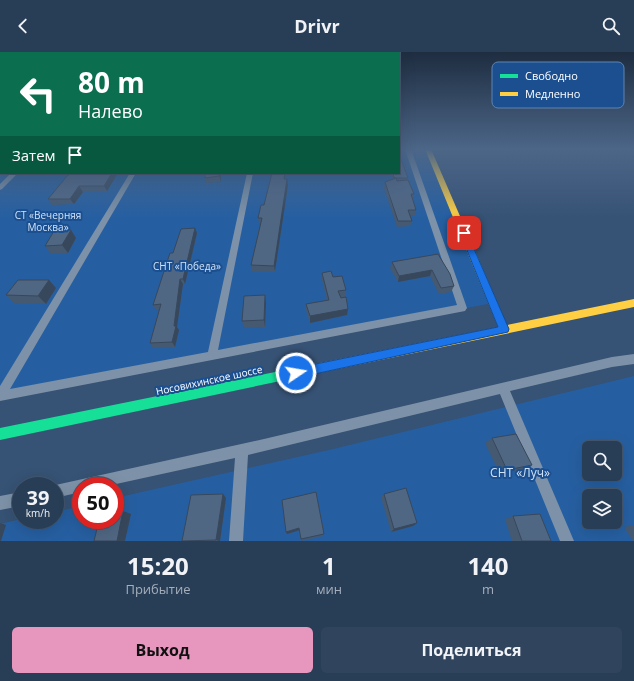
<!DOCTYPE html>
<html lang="ru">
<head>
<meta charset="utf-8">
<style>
	body { margin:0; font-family:"Open Sans",sans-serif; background:#30455d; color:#f1f3f6; height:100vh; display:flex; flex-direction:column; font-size:15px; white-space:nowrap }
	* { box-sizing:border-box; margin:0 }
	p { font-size:13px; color:#a5aeba }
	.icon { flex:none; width:22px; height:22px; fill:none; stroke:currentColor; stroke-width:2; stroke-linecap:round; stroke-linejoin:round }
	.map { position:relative; height:489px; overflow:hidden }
	.sheet { display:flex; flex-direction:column; background:#283e57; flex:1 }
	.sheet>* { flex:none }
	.hud { position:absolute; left:0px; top:0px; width:400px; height:122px; box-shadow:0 4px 16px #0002,0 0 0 1px #44576d; background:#0b6e4f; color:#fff; overflow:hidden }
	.fabs { position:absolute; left:582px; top:389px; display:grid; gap:8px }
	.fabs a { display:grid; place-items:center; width:40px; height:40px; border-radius:6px; background:#283e57; box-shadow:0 4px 16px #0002,0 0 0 1px #44576d; font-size:20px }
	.speed { position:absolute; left:12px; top:425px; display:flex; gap:8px; font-size:20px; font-weight:700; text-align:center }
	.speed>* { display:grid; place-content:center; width:52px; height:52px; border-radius:50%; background:#283e57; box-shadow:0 4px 16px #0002,0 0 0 1px #44576d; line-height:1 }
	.speed small { font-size:10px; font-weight:400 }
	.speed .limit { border:6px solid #d22; background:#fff; color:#111 }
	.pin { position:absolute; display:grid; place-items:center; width:34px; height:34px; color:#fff; margin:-17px; border-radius:8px; box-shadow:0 2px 6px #0006 }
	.me { position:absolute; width:44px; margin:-22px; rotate:78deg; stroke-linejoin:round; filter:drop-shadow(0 0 3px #0008) }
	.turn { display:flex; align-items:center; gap:14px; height:84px; padding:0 12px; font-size:18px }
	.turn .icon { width:52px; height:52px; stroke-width:2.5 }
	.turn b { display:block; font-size:28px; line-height:34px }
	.then { display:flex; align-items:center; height:38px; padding:0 12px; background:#0003; gap:8px; font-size:15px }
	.eta { display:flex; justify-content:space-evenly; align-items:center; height:68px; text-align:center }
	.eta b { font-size:24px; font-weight:700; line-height:28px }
	.primary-button { display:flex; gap:8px; margin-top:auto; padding:8px 12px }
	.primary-button a { flex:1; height:46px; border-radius:6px; background:#e797bd; color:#111; font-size:16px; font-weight:700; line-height:46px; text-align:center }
	.primary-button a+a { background:#30455d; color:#f1f3f6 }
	header { display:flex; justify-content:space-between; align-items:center; height:52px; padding:0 12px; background:#283e57; font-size:18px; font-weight:700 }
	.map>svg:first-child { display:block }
	.green { fill:#265fa1; fill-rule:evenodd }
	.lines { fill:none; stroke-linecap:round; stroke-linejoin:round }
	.lane { fill:#7d92a8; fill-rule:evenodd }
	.fast { fill:#16e098; fill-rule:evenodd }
	.slow { fill:#ffcf43; fill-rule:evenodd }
	.wall { fill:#455971 }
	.shaded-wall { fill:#38485c }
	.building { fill:#506783; stroke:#38485c }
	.route { fill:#1a73e8; stroke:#114b97 }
	.labels { text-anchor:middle; stroke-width:4; stroke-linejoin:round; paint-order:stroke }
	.park-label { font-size:10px; fill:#cfe3fa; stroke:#1b4f8f }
	.street-label { font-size:10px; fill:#fff; stroke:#1b4f8f }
	.near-park-label { font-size:12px; fill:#cfe3fa; stroke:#1b4f8f }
	.key { fill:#1b4f8f; stroke:#5f84b1; stroke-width:1 }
	.key-label { font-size:11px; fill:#fff }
</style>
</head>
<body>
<header><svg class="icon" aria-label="back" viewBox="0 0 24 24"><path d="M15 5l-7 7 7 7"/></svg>Drivr<svg class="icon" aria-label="search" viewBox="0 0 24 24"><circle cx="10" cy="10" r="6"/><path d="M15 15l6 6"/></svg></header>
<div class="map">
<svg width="634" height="489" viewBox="0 0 634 489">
	<rect width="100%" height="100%" fill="#365274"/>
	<!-- green -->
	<g class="green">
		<polygon points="0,97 1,121 399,121 399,97 428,97 493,251 0,344"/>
		<path d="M634,324V489H0V472L21,467L55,468V460L81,454V468H115V446L329,398ZM589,396H615V422H589ZM589,444H615V470H589Z"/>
	</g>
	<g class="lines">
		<!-- lane -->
		<g class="lane">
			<polygon points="405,97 411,97 467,256 465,259 0,349 0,334 130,121 136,121 10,337 208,300 247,121 253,121 218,298 457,253"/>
			<polygon points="11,121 18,121 2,137 0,138 0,132"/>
			<polygon points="634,302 634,312 612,315 510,339 574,489 560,489 500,342 248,403 243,489 229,489 235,406 107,434 81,434 81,440 55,446 55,434 51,434 264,387 612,305"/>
			<polygon points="21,440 21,454 0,458 0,444"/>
		</g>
		<!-- fast -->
		<polygon class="fast" points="290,317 294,319 295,322 294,325 290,327 0,388 0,376"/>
		<!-- slow -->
		<polygon class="slow" points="425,97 431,97 507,273 634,247 634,255 290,327 286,325 285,322 286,319 290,317 498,275"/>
	</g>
	<!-- wall -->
	<g class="wall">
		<polygon points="118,121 107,139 83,140 74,152 52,153 48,147 68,123"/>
		<polygon points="221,121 221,130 206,131 205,126"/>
		<polygon points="270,121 285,121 285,127 288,133 275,219 252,219 251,213 260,171 259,171 258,166 264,153 272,123 270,123"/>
		<polygon points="391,121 399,121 408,126 408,128 414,142 413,148 416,158 415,163 410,164 412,169 410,174 397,175 384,136 385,130 393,128"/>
		<polygon points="71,178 76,186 68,201 51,202 45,194"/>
		<polygon points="197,181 185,232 183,232 177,275 179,278 175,295 153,296 150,291 159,257 156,258 153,253"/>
		<polygon points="438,202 454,234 451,240 439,242 430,224 398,230 390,216 392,210"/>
		<polygon points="322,221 333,225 346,238 346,245 341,245 348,257 347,263 310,271 306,258 306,252 327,248 322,228"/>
		<polygon points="56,236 46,252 14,251 6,243"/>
		<polygon points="266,251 265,275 244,276 242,269"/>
		<polygon points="492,386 532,413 524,418 500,422 485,391"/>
		<polygon points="316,440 324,482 323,484 302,489 300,478 287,482 286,480"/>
		<polygon points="223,442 226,446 220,489 182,489"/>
		<polygon points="384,442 413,474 391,480 381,445"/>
		<polygon points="513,464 551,489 512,489 505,467"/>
		<polygon points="634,473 634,489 633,489 624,475"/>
	</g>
	<!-- shaded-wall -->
	<g class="shaded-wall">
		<polygon points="1,108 1,115 0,116 0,109"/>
		<polygon points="112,121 118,121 107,139 104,134"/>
		<polygon points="220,121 221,121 221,130 219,124"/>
		<polygon points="287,127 288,133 275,219 274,214"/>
		<polygon points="79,134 83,140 74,152 70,147"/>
		<polygon points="195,176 197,181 185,232 183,227"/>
		<polygon points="71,178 76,186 68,201 62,193"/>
		<polygon points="432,218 430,224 398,230 399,224"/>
		<polygon points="180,227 183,232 177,275 179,278 175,295 172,290"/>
		<polygon points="49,228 56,236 46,252 38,244"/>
		<polygon points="265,243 266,251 265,275 264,268"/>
		<polygon points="348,257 347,263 310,271 310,264"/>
		<polygon points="223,442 226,446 220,489 219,489 216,488"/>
		<polygon points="123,459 131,462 125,489 117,489"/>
		<polygon points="0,471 6,473 1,489 0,489"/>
		<polygon points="417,471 413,474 391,480 394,477"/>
		<polygon points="299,476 300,478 287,482 286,480"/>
	</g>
	<!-- building -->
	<g class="building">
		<polygon points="0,97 1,97 1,108 0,109"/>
		<polygon points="399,102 408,126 394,126 393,121 399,121"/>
		<polygon points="74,121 112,121 104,134 79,134 70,147 48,147 68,123 73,122"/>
		<polygon points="205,121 220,121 219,124 205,126"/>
		<polygon points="272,121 285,121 284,127 287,127 274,214 251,213 262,166 258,166 261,153 264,153"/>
		<polygon points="396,126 397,129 408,128 414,142 411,142 416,158 408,158 412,169 398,169 385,130"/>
		<polygon points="195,176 183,227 180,227 174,274 176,274 172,290 150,291 161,252 153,253 170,201 173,201 181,177"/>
		<polygon points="71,178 62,193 45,194 54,179"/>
		<polygon points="438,202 450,222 454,234 441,236 432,218 399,224 392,210"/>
		<polygon points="331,219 333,225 342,224 346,238 338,239 341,246 346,245 348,257 310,264 306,252 329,248 322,221"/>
		<polygon points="18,228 49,228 38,244 6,243"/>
		<polygon points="265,243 264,268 242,269 244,244"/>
		<polygon points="516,382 532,413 507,418 492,386"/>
		<polygon points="406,436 417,471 394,477 384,442"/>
		<polygon points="316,440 324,482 301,487 299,476 286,480 282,448"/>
		<polygon points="223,442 216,488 182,489 191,443"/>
		<polygon points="123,459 117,489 94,489 99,468 115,468 115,460"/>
		<polygon points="540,462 551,489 522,489 513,464"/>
	</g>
	<!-- sky -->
	<linearGradient id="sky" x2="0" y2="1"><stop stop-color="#1e2d40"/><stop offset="0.59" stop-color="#4c6688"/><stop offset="1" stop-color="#4c6688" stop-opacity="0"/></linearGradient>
	<rect width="634" height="165" fill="url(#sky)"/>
	<!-- route -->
	<polygon class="route" points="464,178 467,181 509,277 508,280 296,326 292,324 290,321 292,317 296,316 498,275 460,181"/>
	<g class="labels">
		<!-- park labels -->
		<g class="park-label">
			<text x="48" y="167">СТ «Вечерняя<tspan x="48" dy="12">Москва»</tspan></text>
			<text x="187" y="218">СНТ «Победа»</text>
		</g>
		<!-- street labels -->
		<g class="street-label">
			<text transform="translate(209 328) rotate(-12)" y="4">Носовихинское шоссе</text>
		</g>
		<!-- near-park labels -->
		<g class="near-park-label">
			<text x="520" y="425">СНТ «Луч»</text>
		</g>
	</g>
	<!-- legend -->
	<rect x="492" y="10" width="132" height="46" rx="6" class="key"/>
	<rect x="500" y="22" width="18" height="4" fill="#16e098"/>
	<rect x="500" y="40" width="18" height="4" fill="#ffcf43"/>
	<g class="key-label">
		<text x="525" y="28">Свободно</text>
		<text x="525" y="46">Медленно</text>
	</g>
</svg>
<div class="fabs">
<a><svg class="icon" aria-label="search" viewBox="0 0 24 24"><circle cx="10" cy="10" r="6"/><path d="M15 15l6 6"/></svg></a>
<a><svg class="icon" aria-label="layers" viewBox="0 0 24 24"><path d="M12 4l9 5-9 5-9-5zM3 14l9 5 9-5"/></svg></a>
</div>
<div class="speed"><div>39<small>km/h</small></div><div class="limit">50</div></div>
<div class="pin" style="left:464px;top:181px;background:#d93025"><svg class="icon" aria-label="arrive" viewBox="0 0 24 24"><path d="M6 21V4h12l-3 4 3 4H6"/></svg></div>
<svg class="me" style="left:296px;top:321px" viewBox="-20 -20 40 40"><circle r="17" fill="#1a73e8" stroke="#fff" stroke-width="3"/><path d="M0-11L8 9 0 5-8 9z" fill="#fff"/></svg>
<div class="hud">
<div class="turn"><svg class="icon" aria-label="left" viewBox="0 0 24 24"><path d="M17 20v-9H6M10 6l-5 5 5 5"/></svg><div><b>80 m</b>Налево</div></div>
<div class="then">Затем<svg class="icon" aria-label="arrive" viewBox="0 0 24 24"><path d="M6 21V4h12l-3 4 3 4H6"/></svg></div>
</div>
</div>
<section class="sheet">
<div class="eta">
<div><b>15:20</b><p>Прибытие</p></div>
<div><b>1</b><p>мин</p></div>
<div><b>140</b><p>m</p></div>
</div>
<div class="primary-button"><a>Выход</a><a>Поделиться</a></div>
</section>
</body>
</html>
